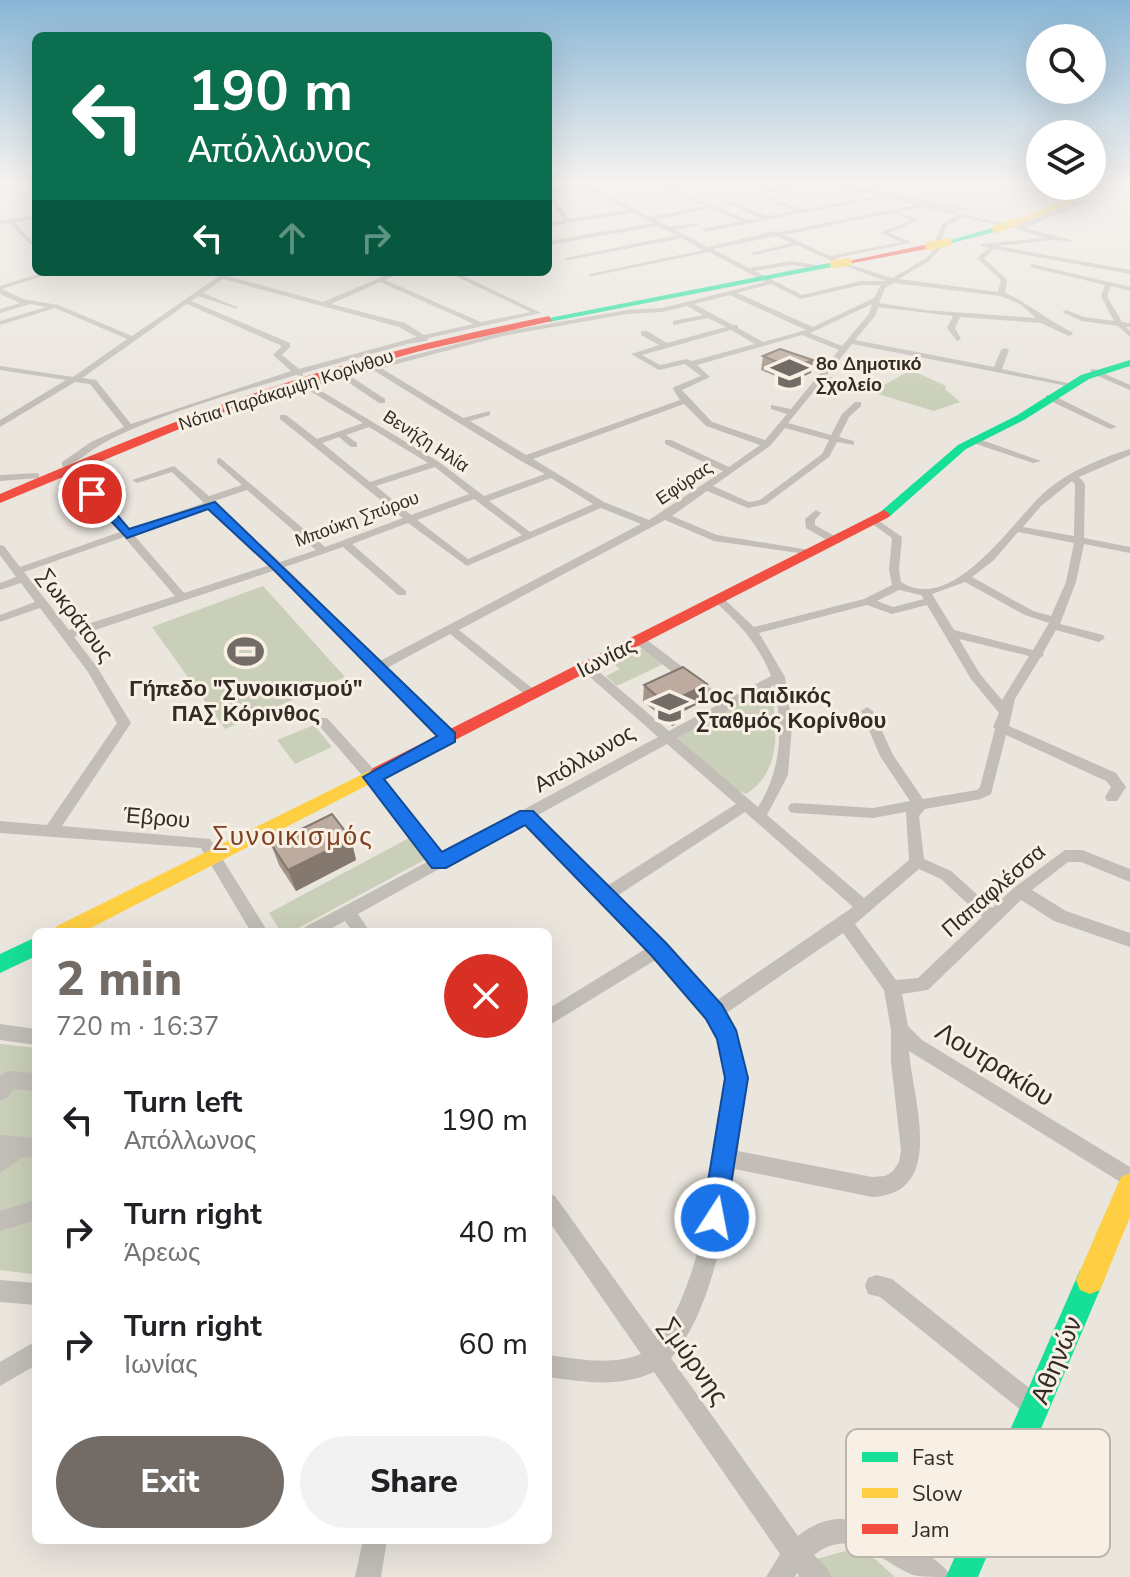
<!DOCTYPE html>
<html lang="en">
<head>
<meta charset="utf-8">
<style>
	body { margin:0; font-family:"Nunito Sans",sans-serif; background:#f2f2f2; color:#202124; height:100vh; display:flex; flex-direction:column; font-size:30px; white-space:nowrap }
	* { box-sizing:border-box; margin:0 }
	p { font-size:26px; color:#757577 }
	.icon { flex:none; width:44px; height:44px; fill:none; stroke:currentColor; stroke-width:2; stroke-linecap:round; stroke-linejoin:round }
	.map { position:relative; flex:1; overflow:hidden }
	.sheet { position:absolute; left:32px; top:928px; width:520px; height:616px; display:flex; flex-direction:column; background:#fff; border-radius:12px; box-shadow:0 8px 32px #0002 }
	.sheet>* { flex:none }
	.hud { position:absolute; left:32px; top:32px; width:520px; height:244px; border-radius:12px; box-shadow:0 8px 32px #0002; background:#0b6e4f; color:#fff; overflow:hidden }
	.buttons { position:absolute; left:1026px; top:24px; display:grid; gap:16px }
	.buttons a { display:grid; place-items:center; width:80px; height:80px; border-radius:50%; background:#fff; box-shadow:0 8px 32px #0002; font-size:40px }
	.pin { position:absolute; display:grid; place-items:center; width:68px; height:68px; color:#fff; margin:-34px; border:4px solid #fff; border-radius:50%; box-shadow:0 2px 8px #0007 }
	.me { position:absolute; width:88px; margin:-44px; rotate:11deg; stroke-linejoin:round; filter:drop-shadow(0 0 6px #0008) }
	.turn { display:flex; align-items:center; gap:28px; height:168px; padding:0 24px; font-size:36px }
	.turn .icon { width:104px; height:104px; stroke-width:2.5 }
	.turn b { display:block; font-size:56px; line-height:68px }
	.lanes { display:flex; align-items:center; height:76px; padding:0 24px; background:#0003; justify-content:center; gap:40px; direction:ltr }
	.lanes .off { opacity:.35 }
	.round { display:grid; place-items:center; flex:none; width:84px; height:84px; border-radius:42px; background:#f2f2f2 }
	.summary { display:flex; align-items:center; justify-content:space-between; height:136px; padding:0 24px }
	h1 { font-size:48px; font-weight:800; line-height:60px; color:#736c66 }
	.button { display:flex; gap:16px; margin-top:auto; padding:16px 24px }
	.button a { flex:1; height:92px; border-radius:48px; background:#736c66; color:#fff; font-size:32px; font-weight:800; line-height:92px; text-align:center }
	.button a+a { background:#f2f2f2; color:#202124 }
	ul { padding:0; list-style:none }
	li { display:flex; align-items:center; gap:24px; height:112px; padding:0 24px }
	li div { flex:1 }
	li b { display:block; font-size:30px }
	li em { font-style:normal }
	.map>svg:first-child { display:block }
	.green { fill:#c9cfb8 }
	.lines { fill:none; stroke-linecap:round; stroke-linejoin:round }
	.street { fill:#c2bdb7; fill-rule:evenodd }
	.fast { fill:#16e098; fill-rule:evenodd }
	.slow { fill:#ffcf43; fill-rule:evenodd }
	.jam { fill:#f24e42; fill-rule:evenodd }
	.slow-bridge { stroke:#ffcf43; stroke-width:8 }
	.wall { fill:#a39389 }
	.shaded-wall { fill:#84786f }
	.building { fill:#bdab9f; stroke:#84786f; stroke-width:2 }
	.route { fill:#1a73e8; stroke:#114b97; stroke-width:2 }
	.labels { text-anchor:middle; stroke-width:6; stroke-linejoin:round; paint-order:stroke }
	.far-poi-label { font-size:18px; font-weight:bold; fill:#332b26; stroke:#f8f0e4; text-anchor:start }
	.far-street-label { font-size:18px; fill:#332b26; stroke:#f8f0e4 }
	.street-label { font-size:22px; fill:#332b26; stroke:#f8f0e4 }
	.poi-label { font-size:22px; font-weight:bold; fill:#332b26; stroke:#f8f0e4 }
	.quarter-label { font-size:26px; letter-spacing:2px; fill:#7d4023; stroke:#f8f0e4 }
	.near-street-label { font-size:26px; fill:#332b26; stroke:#f8f0e4 }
	.key { fill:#f8f0e4; stroke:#bdb5ab; stroke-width:2 }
	.key-label { font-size:22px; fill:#332b26 }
</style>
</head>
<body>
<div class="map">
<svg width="1130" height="1577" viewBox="0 0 1130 1577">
	<rect width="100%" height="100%" fill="#eae5dd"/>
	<!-- green -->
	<g class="green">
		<polygon points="850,185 983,211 954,211 846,186"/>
		<polygon points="911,370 946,386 945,389 960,402 934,411 871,392"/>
		<polygon points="263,586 345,677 225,729 152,627"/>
		<polygon points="644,648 663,664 617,686 606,676 620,669 613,663"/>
		<path d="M770,684C777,723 784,770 746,794L735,789L677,738Z"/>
		<polygon points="314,725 332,747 295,764 277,740"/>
		<polygon points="409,838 426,859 291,932 281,932 269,913"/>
		<polygon points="0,1044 36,1048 36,1271 32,1274 0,1270"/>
		<polygon points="845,1551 875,1559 895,1577 797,1577 813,1560"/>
	</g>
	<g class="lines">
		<!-- street -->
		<g class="street">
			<path d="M576,183H583L650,217L706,206L658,185V183L748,220L761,218L721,201V199L768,216L796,211L753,194V192L815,183L761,194L803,210L876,196L827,183H836L1004,224L1001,226L963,217L947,225L941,241L938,243L935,241L943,223L957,215L922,207L897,212L919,220L888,233L910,241V243L836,258L837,260L834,262L797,245L754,255L751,253L792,243L777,236L713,249L749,268L791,261L822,266L820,269L791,265L755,271L802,295L861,281H885L846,266L851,265L892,278L925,259L938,246L941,248L929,261L899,279L998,292L1001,280L977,258L989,248L981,246V244L1044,238L1012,227L1085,199L1087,202L1024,228L1071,240V242L1056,240L997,246L1130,270V274L994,249L984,258L1007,280L1005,293C1029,303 1048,321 1072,332L1073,334L1069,336L1041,323L960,317L955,328L961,339L957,341L947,328L953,316L878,307L875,316L855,340L994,367L1001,350L1005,348L1009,350L1002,369L1072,384L1068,386L852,344L826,376L852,383L875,382L879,384L878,386L852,387L823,380L788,423L831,435L842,414L855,402H861V406L849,417L839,437L854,441V445L837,442L829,457L766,504L748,508L707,491L672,516L717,535L809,550L814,553L813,555L714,541L665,520L459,630L537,692L539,695L537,698H529L450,634L387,668L454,734L456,737L454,740H444L276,570L74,637L97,667L131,723L62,826L210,839L268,932H251L201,848L0,833V821L47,825L117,723L88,672L40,608L0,622V615L35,602L21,583L0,590V583L16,577L0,555V545L4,546L20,567L120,532L87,494L92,491L95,492L128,529L204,503L172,472L137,483L132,480L174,466L209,496L242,485L217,463V459L220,458L325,547L403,518L280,419V415H286L317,439L363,423L300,385V381L308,382L336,375V371L344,373L367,367L364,364L368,362L375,365L503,332L627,310L662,308L766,282L709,252L588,277L590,274L703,250L682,238L564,261L566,258L677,235L658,226L548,245V241L653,223L633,213L548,226V222L564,220L548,198V189L568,188L566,191L549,193L569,219L628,210ZM884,197L915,205L779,232L775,231L708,247L675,230L700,225V223L670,227L655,220L711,208L741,221L703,229L705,232ZM891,213L911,220L880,233L901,242L830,256L784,235ZM894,283L1000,296L1020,304L1036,318L925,310L879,303L885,288ZM771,284L801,299L861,285H881L874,298L813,327L737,293ZM730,295L806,330L763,342L738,328V325H733L694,304ZM872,304L869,314L842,346L810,333ZM687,306L703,315L673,321V325L708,318L726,327L667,343L647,331H641V335L659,345L631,354L659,370L685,364L701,376L674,387L673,389L680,400L526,455L470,421L490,415V411L463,418L381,368L503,336L627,314L662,312ZM731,330L755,344L692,361L686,359L660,365L642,355ZM802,335L839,350L791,409L771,405V409L787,414L765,440L712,422L682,390L710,377L697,365ZM373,370L521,461L545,474L484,496L439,462L313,386L342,378L379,403H385V399L350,376ZM684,404L706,426L760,445L729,467L671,440H665V444L723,471L649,520L604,502L533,459ZM369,427L428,463L370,482L322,443L339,437L351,447H357V443L346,435ZM785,428L829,440L822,454L760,500L749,502L713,486L770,446ZM435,467L469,494L411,515L376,486ZM551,478L593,504L530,532L489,501ZM247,490L316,550L280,562L214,501ZM474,499L522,535L468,559L417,520ZM210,507L270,565L184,593L133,534ZM601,508L641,524L380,661L285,567L343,547L398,595H406V591L352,544L408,523L467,566ZM124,537L175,596L69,630L24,572Z"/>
			<polygon points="36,215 36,219 15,222 34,244 30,244 9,223 0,225 0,221"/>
			<polygon points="1032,264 1130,287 1130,291 1111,286 1107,296 1122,322 1130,323 1130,327 1126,327 1130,331 1130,337 1118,326 1082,321 1062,312 1066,310 1084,317 1114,321 1101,296 1105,285 1030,267"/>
			<path d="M45,272H55L2,289L23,299L58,305L132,336L225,272H232L227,276L323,302L393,272H401L385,280L481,322L531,312L447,272H455L541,313L429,338L426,341L407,344L303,373V376L296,375C236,393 169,411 113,438C96,446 82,459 65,467L62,466V462L91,442L124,427L90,384L75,382L0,427V420L66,380L0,370V366L73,377L127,339L55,308L0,325V321L46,307L30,304L0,313V309L20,303L0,294V286ZM223,279L399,327L417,337L299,369L282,355L290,347V343L191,301L198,296L237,309V307L203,293ZM380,282L474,324L424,335L405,323L331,304ZM187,304L282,346L273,355L291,371L131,424L96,380L82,378Z"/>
			<polygon points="1094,369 1130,385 1130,390 1091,373 1091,369"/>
			<polygon points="1046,395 1052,395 1117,427 1110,429 1046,399"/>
			<polygon points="970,438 976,438 1041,461 1033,463 970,442"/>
			<path d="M1130,449V455L1079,477L1085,484L1084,538L1130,547V553L1084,544L1076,582L1060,624L1103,635L1105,638L1099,642L1056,630L1043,653L1044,655L1040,658L1015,699L1009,726L1116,773L1126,787L1117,801H1107L1105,797L1111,787L1106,781L1006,735L991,794L981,799L925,809L919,816L924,859L951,871L992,908L1015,887L1065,850H1082L1130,869V882L1081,862H1068L1032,890L1066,911L1130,933V947L1054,921L1021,900L928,990L902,994L908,1026L922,1040L1130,1167V1188L909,1051C912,1097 948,1194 872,1197L735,1169C726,1225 710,1315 671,1358L798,1536C809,1527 823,1520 837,1519C864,1517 941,1554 951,1577C939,1577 923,1577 913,1575C880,1561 851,1525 814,1555L827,1568L831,1577H800L797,1573L795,1577H766L780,1554L654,1372C619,1388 585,1382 548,1377V1355C579,1359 611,1366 641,1354L548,1220V1193L555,1196L658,1340C700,1294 741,1093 718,1035C708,1009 676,980 657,959L548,1026V1009L647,948L524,822L358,914L370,932H353L345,921L325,932H303L305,927L429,861L367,781L315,721L317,718H327L377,773L441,854L658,737L582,670L580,667L582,664H590L669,731L716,706L635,643V637H643L726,700L771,676C759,645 739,623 714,601V597H722L754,627L864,599L892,585L889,570L892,538L871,523L870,521L875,518L902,537L899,570L901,582C954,616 1014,518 1047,490C1070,471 1101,458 1130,449ZM1072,481L1075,484L1074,536L1023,527L1041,506ZM1018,532L1074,543L1066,582L1051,616L1033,611L972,577L994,560ZM965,582L1025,615L1049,623L1033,650L954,630L932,594ZM899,590L921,595L924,599L893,607L877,601ZM867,605L892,614L927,605L971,679L999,713L993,727L995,729L980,787L977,790L923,799L893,755L873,711L867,707L861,711L880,756L910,801L873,808L795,803L790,804L788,808L790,812L795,813L873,818L906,812L909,860L864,898L767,815L788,775L792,725L785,677L759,633ZM959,639L1029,656L1002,700L980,674ZM774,685C783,727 782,770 758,807L677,738ZM667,744L736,804L607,886L536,816ZM745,812L853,907L716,1001L665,944L617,896ZM919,869L941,879L982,917L918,978L896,980L855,924ZM843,933L884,990L891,1030V1062L901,1150L899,1162L893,1171L885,1176L872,1177L738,1151C742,1105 751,1055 725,1014Z"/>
			<polygon points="36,473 39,474 39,478 0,481 0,475"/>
			<polygon points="816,510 821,513 815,520 815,525 840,539 840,543 832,543 806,528 805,519"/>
			<polygon points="0,1024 36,1029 36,1045 0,1040"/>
			<polygon points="8,1071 36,1073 36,1091 13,1089 7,1098 0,1101 0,1076"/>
			<polygon points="0,1135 36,1138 36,1158 23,1157 0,1173"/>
			<polygon points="36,1200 36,1220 0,1231 0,1211"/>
			<polygon points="876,1275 892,1279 1043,1399 1046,1407 1043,1415 1035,1418 1027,1415 880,1297 868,1294 865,1286 868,1278"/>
			<polygon points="0,1280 36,1283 36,1305 0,1302"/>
			<polygon points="36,1341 36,1365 0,1386 0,1362"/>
			<polygon points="363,1540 387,1540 381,1577 355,1577"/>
		</g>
		<!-- fast -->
		<g class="fast">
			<polygon points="996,227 999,231 948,244 944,242"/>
			<polygon points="834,262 837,266 549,322 544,319"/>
			<polygon points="1130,360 1130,366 1089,379 1024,420 966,449 889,517 878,514 958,445 1016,416 1081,375"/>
			<polygon points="36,937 36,956 0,973 0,954"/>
			<polygon points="1090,1266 1100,1270 1104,1280 978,1577 946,1577 1080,1270"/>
		</g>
		<!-- slow -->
		<g class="slow">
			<polygon points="1096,183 1104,183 1066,206 1018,224 1011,222 1060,202"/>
			<polygon points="379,766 385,768 388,772 385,776 83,932 54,932 57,926"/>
			<polygon points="1130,1173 1130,1217 1100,1290 1090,1294 1080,1290 1076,1280 1121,1177"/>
		</g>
		<!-- jam -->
		<g class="jam">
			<polygon points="929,244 932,248 848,264 844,262"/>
			<path d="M549,316L552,321L420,351L293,387L184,427L0,503V494C95,454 191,413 289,382C374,354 462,334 549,316Z"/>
			<polygon points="884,510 890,514 889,517 385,776 379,778 370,772 373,768"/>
		</g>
		<!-- slow-bridge -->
		<g class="slow-bridge">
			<polyline points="996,229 1015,222"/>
			<polyline points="929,246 948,242"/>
			<polyline points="834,264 848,262"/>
		</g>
	</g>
	<!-- wall -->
	<g class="wall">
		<polygon points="763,356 813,360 811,373 790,382 761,370"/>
		<polygon points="644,685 704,701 684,711 683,720 672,726 643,701"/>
		<polygon points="351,839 356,860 296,891 279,865 271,844"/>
	</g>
	<!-- shaded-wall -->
	<g class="shaded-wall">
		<polygon points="813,360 811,373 790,382 792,368"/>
		<polygon points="707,684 704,701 684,711 683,720 672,726 673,710 678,698"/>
		<polygon points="351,839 356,860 296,891 288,870"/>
	</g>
	<!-- building -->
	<g class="building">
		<polygon points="780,349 813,360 792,368 763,356"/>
		<polygon points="683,667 707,684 678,698 685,704 673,710 644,685"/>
		<polygon points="332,814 351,839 288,870 271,844"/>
	</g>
	<!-- sky -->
	<linearGradient id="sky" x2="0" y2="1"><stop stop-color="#89b6d6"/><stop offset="0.45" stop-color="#f6f3f0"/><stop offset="1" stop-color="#f6f3f0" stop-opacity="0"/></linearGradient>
	<rect width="1130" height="404" fill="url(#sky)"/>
	<!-- route -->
	<polygon class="route" points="88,491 97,491 129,529 215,502 455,733 455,742 384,779 442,852 520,811 533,811 666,943 722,1005 736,1030 748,1078 724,1228 715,1231 706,1228 702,1218 725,1078 717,1039 706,1019 651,955 525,825 446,868 432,868 363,777 437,736 273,569 208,509 127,538 88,497"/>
	<!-- icons -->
	<defs>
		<symbol id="school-bare" viewBox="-9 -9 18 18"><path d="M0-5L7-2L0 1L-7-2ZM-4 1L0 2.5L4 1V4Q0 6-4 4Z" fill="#736c66" stroke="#f8f0e4" stroke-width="2.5" paint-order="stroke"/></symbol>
		<symbol id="stadium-bare" viewBox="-9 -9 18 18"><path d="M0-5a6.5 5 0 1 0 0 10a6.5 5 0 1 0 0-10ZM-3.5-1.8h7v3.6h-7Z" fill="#736c66" stroke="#f8f0e4" stroke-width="2.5" paint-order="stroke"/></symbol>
	</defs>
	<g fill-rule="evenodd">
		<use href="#school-bare" x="764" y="348" width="51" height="51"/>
		<use href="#stadium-bare" x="220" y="626" width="51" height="51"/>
		<use href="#school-bare" x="644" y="682" width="51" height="51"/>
	</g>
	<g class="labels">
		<!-- far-poi labels -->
		<g class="far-poi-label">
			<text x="816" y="370">8ο Δημοτικό<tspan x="816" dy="21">Σχολείο</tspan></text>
		</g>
		<!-- far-street labels -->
		<g class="far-street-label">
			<text transform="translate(286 390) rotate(-18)" y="6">Νότια Παράκαμψη Κορίνθου</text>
			<text transform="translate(426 441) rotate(33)" y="6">Βενήζη Ηλία</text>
			<text transform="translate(684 483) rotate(-34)" y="6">Εφύρας</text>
			<text transform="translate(357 519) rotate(-20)" y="6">Μπούκη Σπύρου</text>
		</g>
		<!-- street labels -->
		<g class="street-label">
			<text transform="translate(76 615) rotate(53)" y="8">Σωκράτους</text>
			<text transform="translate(606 657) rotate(-27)" y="8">Ιωνίας</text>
			<text transform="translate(584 758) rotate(-30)" y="8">Απόλλωνος</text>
			<text transform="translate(157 817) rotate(5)" y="8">Έβρου</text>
			<text transform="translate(993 890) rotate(-41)" y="8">Παπαφλέσσα</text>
		</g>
		<!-- poi labels -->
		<g class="poi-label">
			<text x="246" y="696">Γήπεδο "Συνοικισμού"<tspan x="246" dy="25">ΠΑΣ Κόρινθος</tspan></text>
			<text x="696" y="703" text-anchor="start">1ος Παιδικός<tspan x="696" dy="25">Σταθμός Κορίνθου</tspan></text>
		</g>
		<!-- quarter labels -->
		<g class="quarter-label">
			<text x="293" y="845">Συνοικισμός</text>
		</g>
		<!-- near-street labels -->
		<g class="near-street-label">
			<text transform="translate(995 1064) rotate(32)" y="9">Λουτρακίου</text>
			<text transform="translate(1056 1360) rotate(-67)" y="9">Αθηνών</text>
			<text transform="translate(694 1361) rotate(55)" y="9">Σμύρνης</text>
		</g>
	</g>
	<!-- legend -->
	<rect x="846" y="1429" width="264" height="128" rx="12" class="key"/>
	<rect x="862" y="1452" width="36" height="10" fill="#16e098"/>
	<rect x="862" y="1488" width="36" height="10" fill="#ffcf43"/>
	<rect x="862" y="1524" width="36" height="10" fill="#f24e42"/>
	<g class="key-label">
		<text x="912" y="1465">Fast</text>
		<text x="912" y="1501">Slow</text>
		<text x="912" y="1537">Jam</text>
	</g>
</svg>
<div class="buttons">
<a><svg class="icon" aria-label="search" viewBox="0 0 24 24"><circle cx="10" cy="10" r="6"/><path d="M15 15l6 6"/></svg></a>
<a><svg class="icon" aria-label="layers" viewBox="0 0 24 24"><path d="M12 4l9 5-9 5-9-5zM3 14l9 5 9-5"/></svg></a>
</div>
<div class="pin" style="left:92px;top:494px;background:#d93025"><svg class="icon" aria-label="arrive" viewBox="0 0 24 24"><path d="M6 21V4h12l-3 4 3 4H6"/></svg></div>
<svg class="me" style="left:715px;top:1218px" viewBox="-20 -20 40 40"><circle r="17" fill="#1a73e8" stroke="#fff" stroke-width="3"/><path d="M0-11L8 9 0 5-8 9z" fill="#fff"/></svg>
<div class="hud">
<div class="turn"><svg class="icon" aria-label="left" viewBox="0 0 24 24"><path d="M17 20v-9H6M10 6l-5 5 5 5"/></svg><div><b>190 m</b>Απόλλωνος</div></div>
<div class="lanes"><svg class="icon" aria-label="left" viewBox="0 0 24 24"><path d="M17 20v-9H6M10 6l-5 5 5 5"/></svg><svg class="icon off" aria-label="ahead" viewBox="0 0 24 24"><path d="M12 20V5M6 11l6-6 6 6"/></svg><svg class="icon off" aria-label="right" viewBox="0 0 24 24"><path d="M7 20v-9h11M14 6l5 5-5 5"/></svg></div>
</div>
<section class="sheet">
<div class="summary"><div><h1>2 min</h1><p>720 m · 16:37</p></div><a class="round" style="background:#d93025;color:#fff"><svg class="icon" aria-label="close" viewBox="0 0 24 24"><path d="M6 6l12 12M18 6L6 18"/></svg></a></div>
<ul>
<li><svg class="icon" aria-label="left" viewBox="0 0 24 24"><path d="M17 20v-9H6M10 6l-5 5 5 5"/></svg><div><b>Turn left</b><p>Απόλλωνος</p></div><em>190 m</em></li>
<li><svg class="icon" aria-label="right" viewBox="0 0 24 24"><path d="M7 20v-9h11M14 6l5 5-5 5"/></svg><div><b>Turn right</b><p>Άρεως</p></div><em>40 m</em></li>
<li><svg class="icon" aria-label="right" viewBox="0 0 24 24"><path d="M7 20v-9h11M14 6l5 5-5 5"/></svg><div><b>Turn right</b><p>Ιωνίας</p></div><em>60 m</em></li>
</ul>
<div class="button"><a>Exit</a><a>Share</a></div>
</section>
</div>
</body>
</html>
